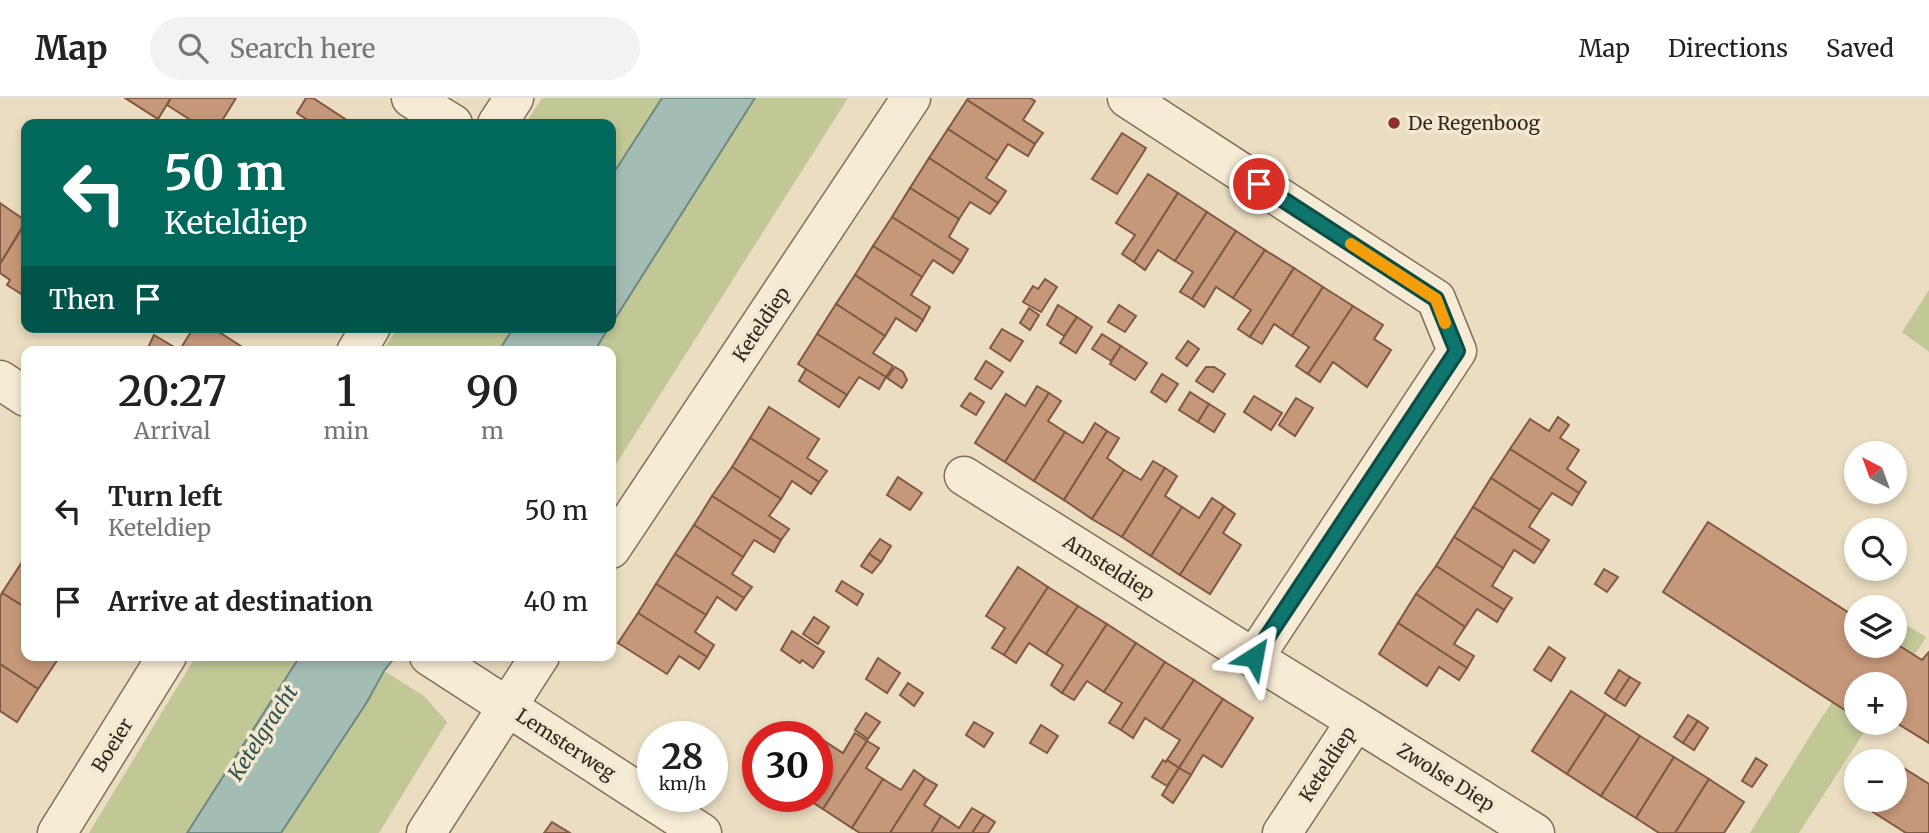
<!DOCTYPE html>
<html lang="en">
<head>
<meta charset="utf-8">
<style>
	body { margin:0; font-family:Merriweather,serif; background:#f2f2f2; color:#222; height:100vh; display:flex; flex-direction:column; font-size:26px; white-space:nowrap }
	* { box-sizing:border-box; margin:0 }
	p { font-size:23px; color:#767676 }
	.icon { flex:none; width:38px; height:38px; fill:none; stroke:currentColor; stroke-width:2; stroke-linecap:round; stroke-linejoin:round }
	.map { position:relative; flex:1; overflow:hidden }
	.sheet { position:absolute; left:21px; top:248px; width:595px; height:315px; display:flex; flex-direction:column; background:#fff; border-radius:14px; box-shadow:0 4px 10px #0003 }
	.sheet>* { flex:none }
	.guide { position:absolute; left:21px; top:21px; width:595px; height:214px; border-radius:14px; box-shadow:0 4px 10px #0003; background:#00695c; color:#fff; overflow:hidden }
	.needle { width:46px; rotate:319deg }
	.tools { position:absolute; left:1844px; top:343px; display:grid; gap:14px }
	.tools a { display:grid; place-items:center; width:63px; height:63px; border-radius:50%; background:#fff; box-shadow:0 4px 10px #0003; font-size:35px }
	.speed { position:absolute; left:637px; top:623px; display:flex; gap:14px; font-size:35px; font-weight:700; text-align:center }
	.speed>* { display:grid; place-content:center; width:91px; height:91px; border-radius:50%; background:#fff; box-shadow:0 4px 10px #0003; line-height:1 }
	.speed small { font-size:18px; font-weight:400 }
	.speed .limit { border:10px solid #d22; background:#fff; color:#111 }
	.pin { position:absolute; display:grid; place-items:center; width:60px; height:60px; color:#fff; margin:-30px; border:4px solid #fff; border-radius:50%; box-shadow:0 2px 7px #0007 }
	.me { position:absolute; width:77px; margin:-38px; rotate:34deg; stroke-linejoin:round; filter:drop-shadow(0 0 5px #0008) }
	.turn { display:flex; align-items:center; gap:24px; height:147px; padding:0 28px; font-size:32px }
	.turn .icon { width:91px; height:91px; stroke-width:2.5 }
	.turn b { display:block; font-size:49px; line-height:60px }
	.then { display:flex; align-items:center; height:66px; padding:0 28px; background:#0003; gap:14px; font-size:26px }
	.eta { display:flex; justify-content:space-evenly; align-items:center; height:119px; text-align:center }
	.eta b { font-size:42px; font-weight:600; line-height:49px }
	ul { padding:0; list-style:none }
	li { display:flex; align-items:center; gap:21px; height:91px; padding:0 28px }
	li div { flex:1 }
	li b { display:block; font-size:26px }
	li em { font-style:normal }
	header { display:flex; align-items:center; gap:42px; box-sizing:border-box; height:98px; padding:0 35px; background:#fff; border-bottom:2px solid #e0e0e0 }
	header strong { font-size:33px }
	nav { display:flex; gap:38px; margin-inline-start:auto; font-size:24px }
	.search { width:490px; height:63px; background:#f2f2f2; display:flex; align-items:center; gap:18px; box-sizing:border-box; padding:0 24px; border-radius:38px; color:#767676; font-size:26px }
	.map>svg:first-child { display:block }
	.green { fill:#c2c796 }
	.water { fill:#a3bdb5; stroke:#6b8a82; stroke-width:2 }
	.building { fill:#c6987a; stroke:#805942; stroke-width:2 }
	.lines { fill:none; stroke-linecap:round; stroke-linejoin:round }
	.minor-casing { stroke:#826f5a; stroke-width:41 }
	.minor { stroke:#f6ebd4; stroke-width:38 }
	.route-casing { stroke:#0a4d48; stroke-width:18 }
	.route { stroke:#0f766e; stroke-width:12 }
	.slow { stroke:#f59e0b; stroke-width:12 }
	.poi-dot { fill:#8d2f31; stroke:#f2e8d0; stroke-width:2.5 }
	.labels { text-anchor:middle; stroke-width:7; stroke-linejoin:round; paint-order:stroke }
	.poi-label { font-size:19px; fill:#33271d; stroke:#f2e8d0; text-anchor:start }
	.street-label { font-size:19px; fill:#33271d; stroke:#f2e8d0 }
	.water-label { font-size:21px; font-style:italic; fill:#2e524f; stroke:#f2e8d0 }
</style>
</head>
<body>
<header>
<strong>Map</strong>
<div class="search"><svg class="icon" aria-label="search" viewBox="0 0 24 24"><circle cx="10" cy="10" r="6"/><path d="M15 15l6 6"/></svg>Search here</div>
<nav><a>Map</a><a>Directions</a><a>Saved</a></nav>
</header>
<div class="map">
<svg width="1929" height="735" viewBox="0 0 1929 735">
	<rect width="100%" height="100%" fill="#eaddc1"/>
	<!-- green -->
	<g class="green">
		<polygon points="542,0 662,0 611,79 611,26 525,26"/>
		<polygon points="755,0 848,0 611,374 611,254 594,254"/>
		<polygon points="1929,192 1929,254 1902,234"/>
		<polygon points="398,229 514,229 498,254 382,254"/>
		<polygon points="1895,520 1926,539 1895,586 1857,586 1857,625 1870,625 1799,735 1750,735 1820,622 1871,548 1895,548"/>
		<polygon points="196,558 300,558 187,735 89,735"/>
		<polygon points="384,573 424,598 447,624 379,735 281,735 367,604"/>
	</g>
	<!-- water -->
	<g class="water">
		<polygon points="662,0 755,0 611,227 611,79"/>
		<polygon points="514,229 609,229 594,254 498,254"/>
		<polygon points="300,558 396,558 384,573 367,604 281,735 187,735"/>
	</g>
	<!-- building -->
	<g class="building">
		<polygon points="125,0 171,0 158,21"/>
		<polygon points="171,0 236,0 220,26 197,26 167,7"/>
		<polygon points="306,0 313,0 348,23 345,26 307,26 309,23 297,15"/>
		<polygon points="969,0 1030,0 1035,3 1023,22 1043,35 1035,46 967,2"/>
		<polygon points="967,2 1035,46 1028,58 1008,46 997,63 948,31"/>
		<polygon points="948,31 997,63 986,80 1006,93 998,105 929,60"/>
		<polygon points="1122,35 1146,50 1117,96 1092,81"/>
		<polygon points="929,60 998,105 990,116 970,104 959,121 910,90"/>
		<polygon points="1148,76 1178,95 1134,164 1122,156 1135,137 1116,125"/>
		<polygon points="910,90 959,121 949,139 968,151 961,163 892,119"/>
		<polygon points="1178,95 1207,114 1175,163 1158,152 1145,172 1134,164"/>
		<polygon points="0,105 26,123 0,166"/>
		<polygon points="1207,114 1236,133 1192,201 1180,194 1193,174 1175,163"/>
		<polygon points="892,119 961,163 953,175 933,162 922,179 873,148"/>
		<polygon points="26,124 26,199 7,187 10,182 0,175 0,166"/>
		<polygon points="1236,133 1265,152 1233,200 1216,189 1204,209 1192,201"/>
		<polygon points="873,148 922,179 911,197 930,209 923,222 855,177"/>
		<polygon points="1265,152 1294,170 1250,239 1238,231 1251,212 1233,200"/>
		<polygon points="1294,170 1323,189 1292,238 1274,226 1262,246 1250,239"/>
		<polygon points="855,177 923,222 916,233 896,220 885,238 836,206"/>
		<polygon points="1045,181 1057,189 1041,214 1023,204 1033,188 1038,191"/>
		<polygon points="1323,189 1353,208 1308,276 1296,268 1309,249 1292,238"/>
		<polygon points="836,206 885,238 873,255 893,268 886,279 817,236"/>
		<polygon points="1058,207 1077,219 1064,238 1047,227"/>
		<polygon points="1119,207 1136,218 1125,234 1108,224"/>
		<polygon points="1353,208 1383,227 1374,241 1391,252 1367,289 1333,264 1320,284 1308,276"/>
		<polygon points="1029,210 1039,217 1030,232 1020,225"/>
		<polygon points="1077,219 1092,229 1076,255 1060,245"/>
		<polygon points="194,229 217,229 216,232 250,254 180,254 179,253"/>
		<polygon points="1002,231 1023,243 1010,263 990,250"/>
		<polygon points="817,236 886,279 879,291 859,279 847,297 798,266"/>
		<polygon points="1102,236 1121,248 1111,263 1092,251"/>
		<polygon points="154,237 179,252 180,254 146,254"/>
		<polygon points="1188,243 1199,251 1187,268 1176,260"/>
		<polygon points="1121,248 1147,265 1135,282 1110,266"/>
		<polygon points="986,263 1003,274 991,291 975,281"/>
		<polygon points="895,269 903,274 907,282 902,290 887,280"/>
		<polygon points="1206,269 1214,269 1225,276 1213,294 1196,283"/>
		<polygon points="806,271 847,297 839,309 799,283"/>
		<polygon points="1162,276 1178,286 1166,304 1151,294"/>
		<polygon points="1037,288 1049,295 1005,364 975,345 1006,296 1025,308"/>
		<polygon points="1190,294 1209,306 1198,324 1179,312"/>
		<polygon points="970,295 984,304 976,317 961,308"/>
		<polygon points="1049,295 1061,303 1048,323 1065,334 1034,383 1005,364"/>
		<polygon points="1254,298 1282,315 1271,332 1244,314"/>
		<polygon points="1296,300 1313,310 1295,338 1279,327"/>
		<polygon points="1209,306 1225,316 1214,334 1198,324"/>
		<polygon points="769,309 819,341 807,360 827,373 819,384 750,340"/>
		<polygon points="1558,319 1569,327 1560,340 1579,352 1567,371 1586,384 1579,395 1510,351 1530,321 1549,333"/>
		<polygon points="1095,325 1107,333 1064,402 1034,383 1065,334 1083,345"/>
		<polygon points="1107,333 1119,340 1107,360 1124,372 1092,421 1064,402"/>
		<polygon points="750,340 819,384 811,396 792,383 781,401 732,369"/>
		<polygon points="1510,351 1579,395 1572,407 1552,395 1540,412 1491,380"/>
		<polygon points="1153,363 1165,370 1122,439 1092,421 1124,372 1141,382"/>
		<polygon points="732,369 781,401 769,418 789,431 781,442 712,398"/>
		<polygon points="1165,370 1177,378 1165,398 1182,409 1151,458 1122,439"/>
		<polygon points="898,379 922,395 910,412 887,397"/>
		<polygon points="1491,380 1540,412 1529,429 1549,442 1542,453 1473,409"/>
		<polygon points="712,398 781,442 774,454 754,442 743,459 694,427"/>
		<polygon points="1212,400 1224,408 1180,477 1151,458 1182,409 1199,420"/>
		<polygon points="1224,408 1235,416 1223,435 1241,447 1210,496 1180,477"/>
		<polygon points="1473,409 1542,453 1534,465 1514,452 1503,470 1454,439"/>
		<polygon points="1708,424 1857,520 1857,548 1895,548 1895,545 1922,562 1929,554 1929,645 1895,624 1895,586 1857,586 1857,620 1663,494"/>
		<polygon points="694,427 743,459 732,476 752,489 744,500 675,456"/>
		<polygon points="1454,439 1503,470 1492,488 1512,500 1504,512 1436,468"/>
		<polygon points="880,441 891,448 881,464 869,456"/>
		<polygon points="675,456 744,500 736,512 717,499 706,517 656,486"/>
		<polygon points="869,456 881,464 872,475 861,468"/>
		<polygon points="26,458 26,510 2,495"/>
		<polygon points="1436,468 1504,512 1497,524 1477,511 1465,529 1416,496"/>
		<polygon points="1018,469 1048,489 1004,557 992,550 1005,530 986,518"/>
		<polygon points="1604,471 1618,479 1607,494 1595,486"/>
		<polygon points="842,483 863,496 857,507 836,493"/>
		<polygon points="656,486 706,517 695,534 714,547 707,559 638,515"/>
		<polygon points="1048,489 1078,508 1046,556 1029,545 1016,565 1004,557"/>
		<polygon points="2,495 26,510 26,558 60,558 38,591 0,566 0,499"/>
		<polygon points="1416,496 1465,529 1454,546 1474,558 1467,570 1398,525"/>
		<polygon points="1078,508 1107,526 1062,595 1051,587 1063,567 1046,556"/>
		<polygon points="638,515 707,559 699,571 679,558 667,576 618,545"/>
		<polygon points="814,519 829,529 818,546 803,536"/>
		<polygon points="1398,525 1467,570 1459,582 1439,569 1427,588 1379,556"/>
		<polygon points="1107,526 1136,545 1104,594 1087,583 1074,602 1062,595"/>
		<polygon points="792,533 824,554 813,570 802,562 800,565 781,552"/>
		<polygon points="1136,545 1165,564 1121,632 1109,625 1122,605 1104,594"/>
		<polygon points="1549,549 1565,560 1551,583 1534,572"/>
		<polygon points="878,560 900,575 887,595 866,581"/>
		<polygon points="1165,564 1194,582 1162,631 1145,620 1133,640 1121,632"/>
		<polygon points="0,566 38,591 17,624 0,613"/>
		<polygon points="1619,572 1630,579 1615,602 1605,595"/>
		<polygon points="1630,579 1640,585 1625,608 1615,602"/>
		<polygon points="1194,582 1223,601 1179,670 1167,662 1180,642 1162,631"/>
		<polygon points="908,585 923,595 914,608 900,597"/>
		<polygon points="1571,593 1606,616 1567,676 1532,653"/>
		<polygon points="1223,601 1253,620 1222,669 1203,657 1191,677 1179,670"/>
		<polygon points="866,615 880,624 868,641 855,632"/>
		<polygon points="1606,616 1640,638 1601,698 1567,676"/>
		<polygon points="1688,617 1698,623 1683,645 1674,639"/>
		<polygon points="1698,623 1708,630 1694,652 1683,645"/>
		<polygon points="974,624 993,635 984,649 966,637"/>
		<polygon points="1041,627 1058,638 1047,655 1030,645"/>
		<polygon points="855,635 867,643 823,711 803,698 817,698 817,654 824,643 843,655"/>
		<polygon points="1640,638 1674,659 1636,720 1601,698"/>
		<polygon points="867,643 879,650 866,670 883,681 852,730 823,711"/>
		<polygon points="1674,659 1709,681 1675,735 1659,735 1636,720"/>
		<polygon points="1756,660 1767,667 1752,689 1742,683"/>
		<polygon points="1163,662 1166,664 1167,662 1179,670 1167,688 1152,679"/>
		<polygon points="1902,669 1929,686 1929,735 1906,735 1873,714 1881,702 1895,702 1895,679"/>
		<polygon points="1179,670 1191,677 1173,705 1162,697"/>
		<polygon points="914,672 925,680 890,735 860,735 852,730 883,681 901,692"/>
		<polygon points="925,680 937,687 924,707 941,718 931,735 890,735"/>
		<polygon points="1709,681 1744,704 1724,735 1675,735"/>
		<polygon points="972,710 984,717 972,735 931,735 941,718 959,730"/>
		<polygon points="984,717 995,724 988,735 972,735"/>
		<polygon points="552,724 570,735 544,735"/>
	</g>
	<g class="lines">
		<defs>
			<g id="minor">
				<polyline points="411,0 453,26"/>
				<polyline points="1127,0 1436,201 1457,253 1254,560 1356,623 1282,735"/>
				<polyline points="497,26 514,0"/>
				<polyline points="356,254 371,229"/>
				<polyline points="0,282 26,299"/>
				<polyline points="964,378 1254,560"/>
				<polyline points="611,451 911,0"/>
				<polyline points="429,558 702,735"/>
				<polyline points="1356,623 1535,735"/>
				<polyline points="57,735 167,558"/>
				<polyline points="426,735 540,558"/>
			</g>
		</defs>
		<!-- minor casing -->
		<use href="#minor" class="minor-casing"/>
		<!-- minor -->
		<use href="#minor" class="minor"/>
	</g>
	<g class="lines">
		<defs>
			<polyline id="route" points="1254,559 1457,253 1436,201 1259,86"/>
		</defs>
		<!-- route casing -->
		<use href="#route" class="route-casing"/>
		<!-- route -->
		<use href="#route" class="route"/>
		<!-- slow -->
		<polyline class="slow" points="1351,146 1436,201 1445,225"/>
	</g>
	<!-- markers -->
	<circle class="poi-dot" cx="1394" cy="25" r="7"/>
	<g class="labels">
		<!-- poi labels -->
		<g class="poi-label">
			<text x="1408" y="32">De Regenboog</text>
		</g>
		<!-- street labels -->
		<g class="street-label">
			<text transform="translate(761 226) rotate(-56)" y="7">Keteldiep</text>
			<text transform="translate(1109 469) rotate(32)" y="7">Amsteldiep</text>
			<text transform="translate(566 646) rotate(33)" y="7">Lemsterweg</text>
			<text transform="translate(112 647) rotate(-58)" y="7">Boeier</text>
			<text transform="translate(1327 666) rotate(-57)" y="7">Keteldiep</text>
			<text transform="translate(1446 679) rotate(32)" y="7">Zwolse Diep</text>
		</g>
		<!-- water labels -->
		<g class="water-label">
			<text transform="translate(263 635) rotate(-57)" y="7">Ketelgracht</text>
		</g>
	</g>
</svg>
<div class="tools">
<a><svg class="needle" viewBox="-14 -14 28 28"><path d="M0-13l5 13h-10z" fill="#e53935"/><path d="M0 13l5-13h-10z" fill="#767676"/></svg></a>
<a><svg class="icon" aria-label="search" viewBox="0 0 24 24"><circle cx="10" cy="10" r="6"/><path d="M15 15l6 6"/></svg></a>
<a><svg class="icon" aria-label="layers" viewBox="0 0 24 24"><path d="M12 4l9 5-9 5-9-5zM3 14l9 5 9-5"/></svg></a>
<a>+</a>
<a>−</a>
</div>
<div class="speed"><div>28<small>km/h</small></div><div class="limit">30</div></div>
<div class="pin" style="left:1259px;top:86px;background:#d93025"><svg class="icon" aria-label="arrive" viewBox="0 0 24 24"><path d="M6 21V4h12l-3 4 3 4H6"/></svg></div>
<svg class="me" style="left:1254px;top:559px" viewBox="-20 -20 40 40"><path d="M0-17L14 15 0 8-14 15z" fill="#0f766e" stroke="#fff" stroke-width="4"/></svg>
<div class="guide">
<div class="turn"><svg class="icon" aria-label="left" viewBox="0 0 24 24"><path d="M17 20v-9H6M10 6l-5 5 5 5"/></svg><div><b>50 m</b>Keteldiep</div></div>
<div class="then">Then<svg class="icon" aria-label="arrive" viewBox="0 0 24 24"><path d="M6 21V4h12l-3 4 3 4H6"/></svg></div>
</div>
<section class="sheet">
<div class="eta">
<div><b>20:27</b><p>Arrival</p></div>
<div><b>1</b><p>min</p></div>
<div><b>90</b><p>m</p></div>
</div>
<ul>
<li><svg class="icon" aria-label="left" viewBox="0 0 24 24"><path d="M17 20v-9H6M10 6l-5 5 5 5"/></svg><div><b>Turn left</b><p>Keteldiep</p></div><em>50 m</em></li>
<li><svg class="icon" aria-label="arrive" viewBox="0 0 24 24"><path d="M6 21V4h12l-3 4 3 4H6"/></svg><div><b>Arrive at destination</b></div><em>40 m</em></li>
</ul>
</section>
</div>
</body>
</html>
